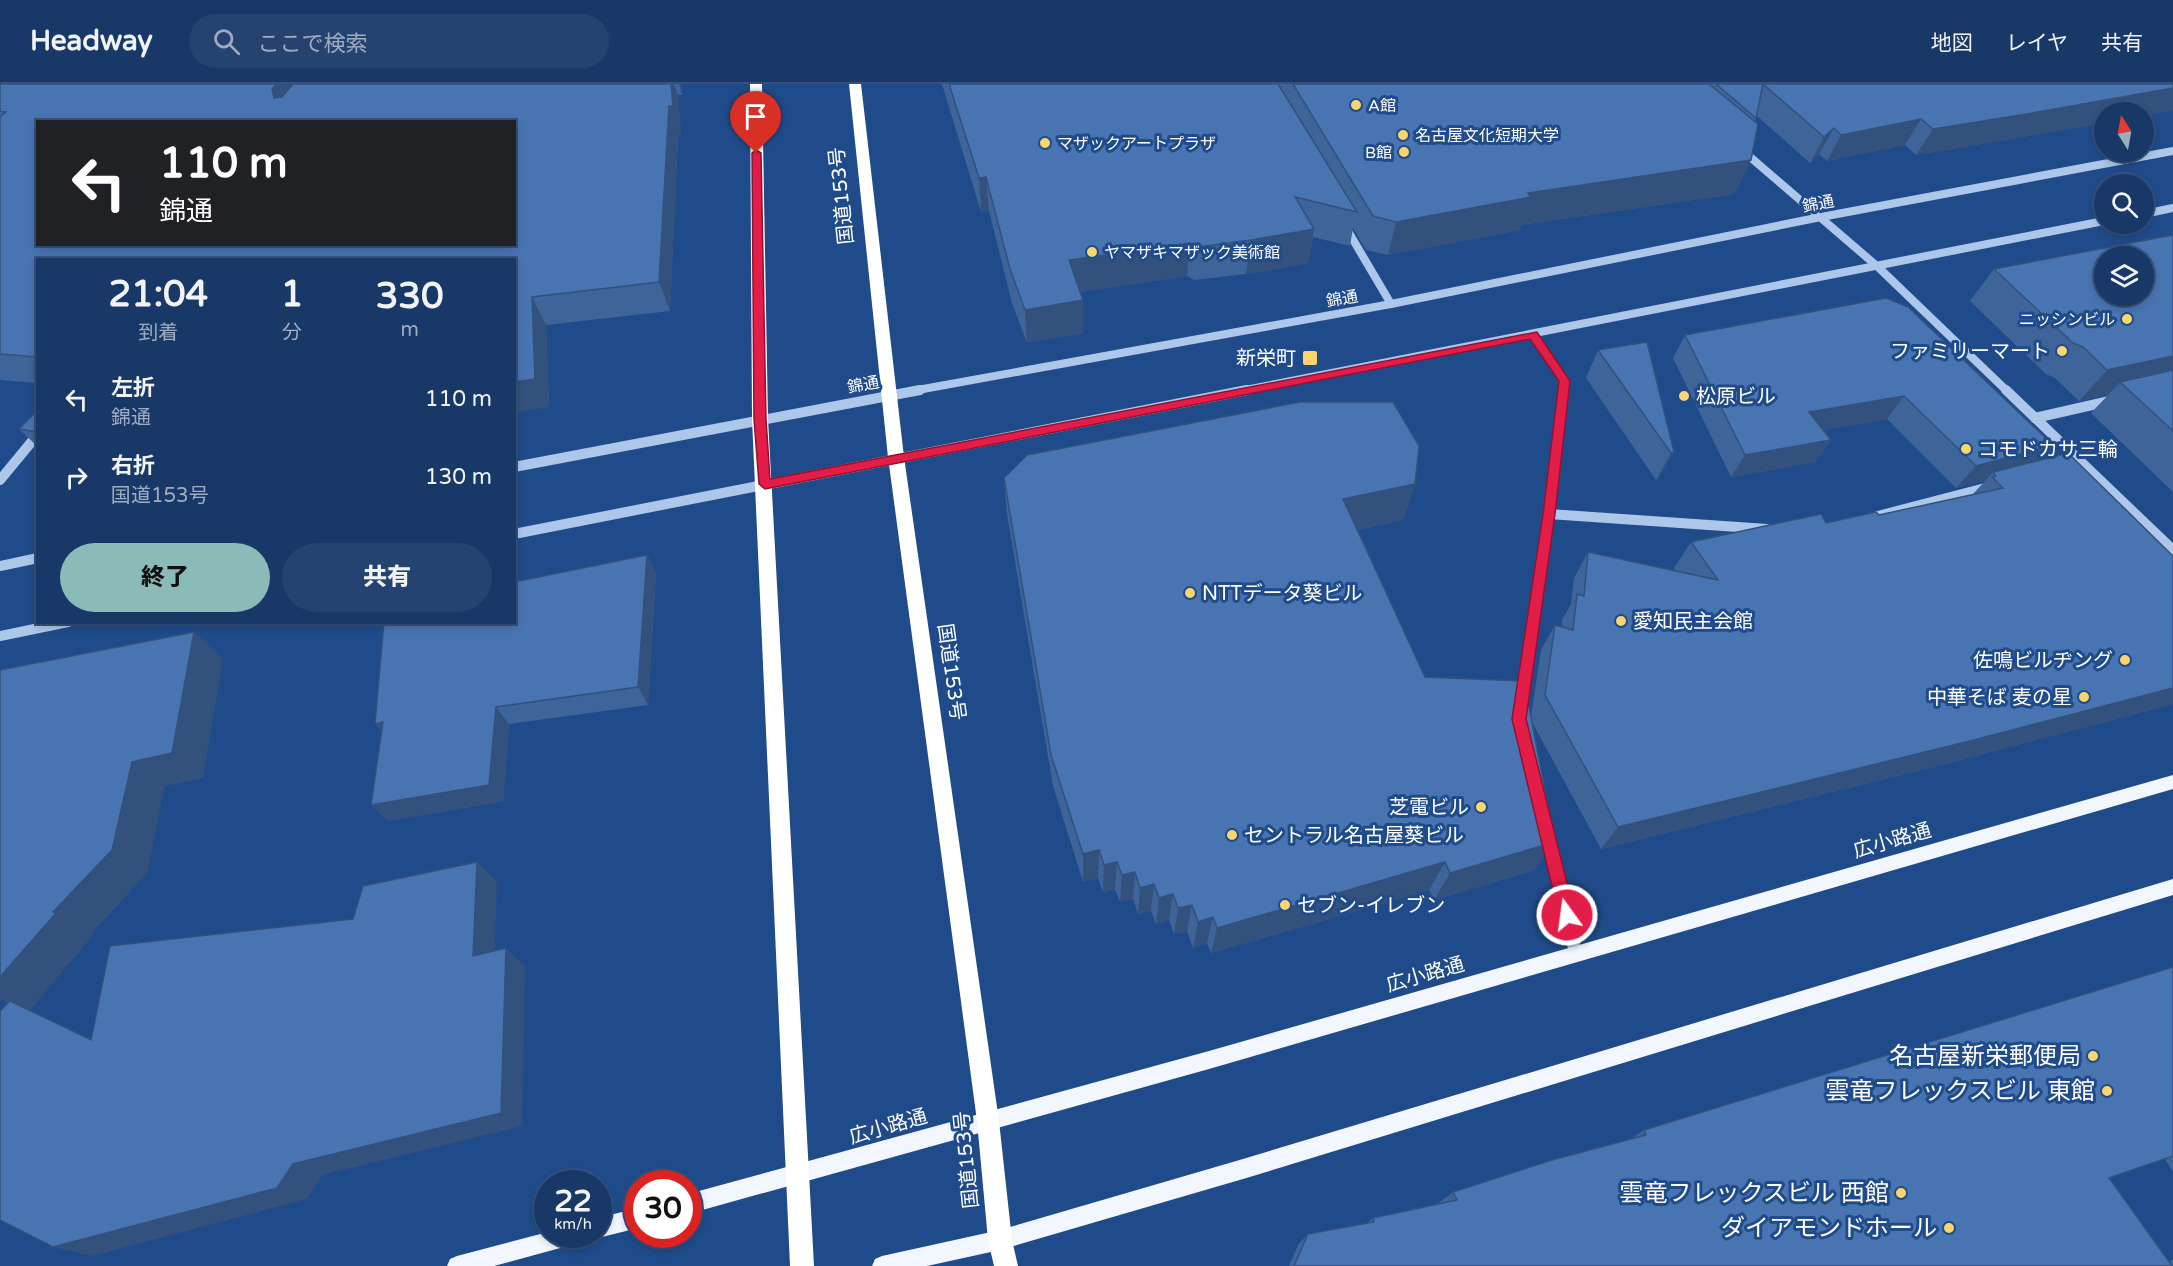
<!DOCTYPE html>
<html lang="ja">
<head>
<meta charset="utf-8">
<style>
	body { margin:0; font-family:"Varela Round","Noto Sans JP",sans-serif; background:#254371; color:#f1f3f6; height:100vh; display:flex; flex-direction:column; font-size:22px; white-space:nowrap }
	* { box-sizing:border-box; margin:0 }
	p { font-size:20px; color:#9facc0 }
	.icon { flex:none; width:33px; height:33px; fill:none; stroke:currentColor; stroke-width:2; stroke-linecap:round; stroke-linejoin:round }
	.map { position:relative; flex:1; overflow:hidden }
	.panel { position:absolute; left:36px; top:174px; width:480px; height:366px; display:flex; flex-direction:column; background:#183868; border-radius:0px; box-shadow:0 3px 9px #0003,0 0 0 2px #36527c }
	.panel>* { flex:none }
	.top-card { position:absolute; left:36px; top:36px; width:480px; height:126px; border-radius:0px; box-shadow:0 3px 9px #0003,0 0 0 2px #36527c; background:#202124; color:#fff; overflow:hidden }
	.needle { width:39px; rotate:349deg }
	.tools { position:absolute; left:2094px; top:18px; display:grid; gap:12px }
	.tools a { display:grid; place-items:center; width:60px; height:60px; border-radius:50%; background:#183868; box-shadow:0 3px 9px #0003,0 0 0 2px #36527c; font-size:30px }
	.speed { position:absolute; left:534px; top:1086px; display:flex; gap:12px; font-size:30px; font-weight:700; text-align:center }
	.speed>* { display:grid; place-content:center; width:78px; height:78px; border-radius:50%; background:#183868; box-shadow:0 3px 9px #0003,0 0 0 2px #36527c; line-height:1 }
	.speed small { font-size:15px; font-weight:400 }
	.speed .limit { border:9px solid #d22; background:#fff; color:#111 }
	.pin { position:absolute; display:grid; place-items:center; width:51px; height:51px; color:#fff; margin:-62px -26px; border-radius:50% 50% 50% 0; rotate:-45deg; box-shadow:0 0 6px #0007 }
	.pin .icon { rotate:45deg }
	.me { position:absolute; width:66px; margin:-33px; rotate:346deg; stroke-linejoin:round; filter:drop-shadow(0 0 4px #0008) }
	.turn { display:flex; align-items:center; gap:21px; height:126px; padding:0 24px; font-size:27px }
	.turn .icon { width:78px; height:78px; stroke-width:2.5 }
	.turn b { display:block; font-size:42px; line-height:51px }
	.eta { display:flex; justify-content:space-evenly; align-items:center; height:102px; text-align:center }
	.eta b { font-size:36px; font-weight:800; line-height:42px }
	.button { display:flex; gap:12px; margin-top:auto; padding:12px 24px }
	.button a { flex:1; height:69px; border-radius:36px; background:#8bbbb9; color:#111; font-size:24px; font-weight:800; line-height:69px; text-align:center }
	.button a+a { background:#254371; color:#f1f3f6 }
	ul { padding:0; list-style:none }
	li { display:flex; align-items:center; gap:18px; height:78px; padding:0 24px }
	li div { flex:1 }
	li b { display:block; font-size:22px }
	li em { font-style:normal }
	header { display:flex; align-items:center; gap:36px; box-sizing:border-box; height:84px; padding:0 30px; background:#183868; border-bottom:2px solid #36527c }
	header strong { font-size:28px }
	nav { display:flex; gap:33px; margin-inline-start:auto; font-size:21px }
	.search { width:420px; height:54px; background:#254371; display:flex; align-items:center; gap:15px; box-sizing:border-box; padding:0 21px; border-radius:33px; color:#9facc0; font-size:22px }
	.map>svg:first-child { display:block }
	.lines { fill:none; stroke-linecap:round; stroke-linejoin:round }
	.minor-far2 { stroke:#adc7eb; stroke-width:8 }
	.minor-far1 { stroke:#adc7eb; stroke-width:10 }
	.minor { stroke:#adc7eb; stroke-width:13 }
	.major { fill:#f2f6fe; fill-rule:evenodd }
	.highway { fill:#fff; fill-rule:evenodd }
	.wall { fill:#3f6499; fill-rule:evenodd }
	.shaded-wall { fill:#33517d }
	.building { fill:#4974b2; stroke:#33517d; stroke-width:1.5; fill-rule:evenodd }
	.route { fill:#e11d48; stroke:#92132f; stroke-width:1.5 }
	.poi-dot { fill:#f8d56e; stroke:#204b8a; stroke-width:2 }
	.labels { text-anchor:middle; stroke-width:6; stroke-linejoin:round; paint-order:stroke }
	.far-poi-label { font-size:16px; fill:#fff; stroke:#204b8a; text-anchor:start }
	.far-street-label { font-size:16px; fill:#fff; stroke:#204b8a }
	.street-label { font-size:20px; fill:#fff; stroke:#204b8a }
	.poi-label { font-size:20px; fill:#fff; stroke:#204b8a; text-anchor:start }
	.near-poi-label { font-size:24px; fill:#fff; stroke:#204b8a; text-anchor:end }
</style>
</head>
<body>
<header>
<strong>Headway</strong>
<div class="search"><svg class="icon" aria-label="search" viewBox="0 0 24 24"><circle cx="10" cy="10" r="6"/><path d="M15 15l6 6"/></svg>ここで検索</div>
<nav><a>地図</a><a>レイヤ</a><a>共有</a></nav>
</header>
<div class="map">
<svg width="2173" height="1182" viewBox="0 0 2173 1182">
	<rect width="100%" height="100%" fill="#204b8a"/>
	<g class="lines">
		<!-- minor-far2 -->
		<g class="minor-far2">
			<polyline points="1742,66 1878,183 2007,307"/>
			<polyline points="2144,130 2173,124"/>
			<polyline points="1345,142 1391,220"/>
			<polyline points="1533,251 1565,296 1564,307"/>
			<polyline points="912,307 1391,220 1821,133 2173,67"/>
			<polyline points="1240,307 2104,137"/>
		</g>
		<!-- minor-far1 -->
		<g class="minor-far1">
			<polyline points="2006,306 2173,466"/>
			<polyline points="2035,334 2114,316"/>
			<polyline points="514,383 920,306"/>
			<polyline points="0,396 38,350"/>
			<polyline points="1549,430 1767,445"/>
			<polyline points="1874,433 1989,403"/>
			<polyline points="514,450 1247,306"/>
			<polyline points="0,482 38,474"/>
			<polyline points="0,552 68,538"/>
			<polyline points="1522,610 1549,430 1564,306"/>
		</g>
		<!-- minor -->
		<polyline class="minor" points="1547,751 1576,870"/>
		<!-- major -->
		<g class="major">
			<polygon points="2173,691 2173,705 1209,985 688,1130 688,1110 1209,967"/>
			<polygon points="2173,795 2173,811 1243,1095 1000,1166 927,1182 872,1182 875,1175 882,1172 1000,1146 1243,1075"/>
			<polygon points="638,1124 638,1144 598,1154 591,1151 598,1150 598,1134"/>
			<polygon points="548,1148 548,1150 585,1150 582,1157 575,1160 494,1182 447,1182 450,1175 457,1172"/>
		</g>
		<!-- highway -->
		<g class="highway">
			<polygon points="750,0 762,0 768,335 814,1182 790,1182 752,335"/>
			<polygon points="849,0 861,0 904,373 999,1037 1012,1156 1018,1182 994,1182 988,1156 977,1037 888,373"/>
		</g>
	</g>
	<!-- wall -->
	<g class="wall">
		<path d="M0,0H682V11H678L681,51H678L670,227L546,241L549,323L38,176V299L0,296ZM38,38H514L331,162L38,160Z"/>
		<polygon points="942,0 2173,0 2173,26 2144,32 2144,28 2104,28 2104,39 1916,71 1905,61 1827,77 1819,70 1810,79 1757,32 1755,38 1751,76 1734,110 1521,141 1520,146 1388,171 1366,166 1353,144 1350,162 1313,153 1308,179 1246,190 1194,196 1187,192 1080,208 1083,249 1027,259 1012,219 989,127 981,128"/>
		<polygon points="2173,151 2173,408 2091,329 2109,310 2079,317 2055,294 2046,290 1970,217 1994,185"/>
		<polygon points="1886,214 2053,361 2037,377 2173,472 2173,620 1941,681 1601,765 1532,638 1534,786 1434,816 1429,806 1211,869 1207,859 1193,864 1187,847 1174,850 1169,836 1156,840 1151,827 1138,830 1133,815 1120,818 1115,805 1103,808 1098,794 1083,798 1053,702 1007,430 1004,394 1415,400 1403,436 1358,446 1425,593 1531,633 1541,566 1555,541 1562,543 1562,536 1571,520 1574,494 1588,468 1675,487 1674,484 1691,458 1879,431 1972,411 1986,396 1956,404 1887,335 1823,346 1831,356 1815,378 1731,393 1673,274 1685,251"/>
		<polygon points="1598,266 1674,368 1658,395 1656,396 1586,294"/>
		<polygon points="38,326 38,363 19,345"/>
		<polygon points="647,471 656,490 648,621 509,640 503,717 388,737 371,721 382,647 375,640 514,538"/>
		<polygon points="2173,883 2173,1088 2165,1075 2109,1094 2169,1177 2173,1176 2173,1182 1289,1182 1298,1161 1308,1150 1367,1139 1373,1134 1437,1120 1453,1108 1629,1056 1644,1046"/>
	</g>
	<!-- shaded-wall -->
	<g class="shaded-wall">
		<polygon points="277,0 317,0 290,38 274,14 272,5"/>
		<polygon points="671,0 674,0 678,11 681,51 678,51 670,227 659,198"/>
		<polygon points="679,0 682,0 682,11"/>
		<polygon points="2173,4 2173,26 2144,32 2144,28 2104,28 2104,39 1916,71 1933,45"/>
		<polygon points="1921,35 1905,61 1827,77 1841,51"/>
		<polygon points="1834,44 1819,70 1810,79 1824,53"/>
		<polygon points="1751,76 1734,110 1521,141 1520,146 1388,171 1396,138 1528,109"/>
		<polygon points="986,93 989,127 981,128 979,94"/>
		<polygon points="1314,145 1308,179 1246,190 1251,156"/>
		<polygon points="1190,159 1187,192 1069,210 1069,176"/>
		<polygon points="532,213 546,241 549,323 514,329 514,298"/>
		<polygon points="1083,216 1083,249 1027,259 1025,226"/>
		<polygon points="2173,272 2173,285 2120,298 2109,310 2079,317 2107,286"/>
		<polygon points="1904,312 1887,335 1793,351 1809,328"/>
		<polygon points="1831,356 1815,378 1731,393 1745,371"/>
		<polygon points="2053,361 2032,383 1996,392 1993,388 1986,396 1956,404 1976,382"/>
		<polygon points="1674,368 1658,395 1656,396 1671,369"/>
		<polygon points="1415,400 1403,436 1334,451 1343,415"/>
		<polygon points="647,471 656,490 648,621 638,603"/>
		<polygon points="194,548 223,575 203,694 165,702 147,789 92,849 94,850 30,926 126,971 0,915 0,893 53,828"/>
		<polygon points="2173,604 2173,620 1941,681 1601,765 1618,743"/>
		<polygon points="496,623 509,640 503,717 388,737 371,721"/>
		<polygon points="383,638 391,657 375,640"/>
		<polygon points="1555,758 1534,786 1434,816 1450,789"/>
		<polygon points="1099,766 1098,794 1083,798 1083,770"/>
		<polygon points="477,778 497,798 494,889 473,872"/>
		<polygon points="1117,778 1115,805 1103,808 1104,781"/>
		<polygon points="1445,778 1429,806 1211,869 1217,844"/>
		<polygon points="1135,788 1133,815 1120,818 1122,791"/>
		<polygon points="1154,800 1151,827 1138,830 1140,804"/>
		<polygon points="1173,810 1169,836 1156,840 1159,814"/>
		<polygon points="1192,821 1187,847 1174,850 1178,824"/>
		<polygon points="1213,833 1207,859 1193,864 1198,838"/>
		<polygon points="506,864 525,882 522,1042 322,1091 307,1115 92,1172 53,1163 293,1080"/>
	</g>
	<!-- building -->
	<g class="building">
		<path d="M0,0H277L272,5L274,14L282,13L293,0H671L673,22H669L659,198L532,213L535,295L514,298V176H38V273L0,270V33L6,28L0,27ZM38,38H514V160H332L331,162L305,160H38Z"/>
		<polygon points="949,0 1278,0 1357,128 1295,113 1314,145 1251,156 1197,163 1190,159 1069,176 1083,216 1025,226 1010,185 986,93 979,94"/>
		<polygon points="1293,0 1709,0 1758,40 1751,76 1528,109 1531,113 1396,138 1373,132"/>
		<polygon points="1716,0 1763,0 1756,34"/>
		<polygon points="1763,0 2173,0 2173,4 2027,30 1933,45 1921,35 1841,51 1834,44 1824,53"/>
		<path d="M2173,151V272L2107,286L2083,263L2073,259L1994,185ZM2104,172H2144V212H2104Z"/>
		<polygon points="1886,214 1908,223 2053,361 1976,382 1904,312 1809,328 1831,356 1745,371 1685,251"/>
		<polygon points="1647,258 1674,368 1671,369 1598,266"/>
		<polygon points="2173,286 2173,347 2120,298"/>
		<polygon points="1300,318 1393,318 1419,362 1415,400 1343,415 1425,593 1524,597 1555,758 1450,789 1445,778 1217,844 1213,833 1198,838 1192,821 1178,824 1173,810 1159,814 1154,800 1140,804 1135,788 1122,791 1117,778 1104,781 1099,766 1083,770 1051,671 1004,394 1027,371"/>
		<polygon points="38,326 38,348 19,345"/>
		<polygon points="2068,369 2173,472 2173,604 1970,657 1618,743 1545,611 1555,541 1573,546 1577,510 1584,512 1588,468 1718,496 1691,458 1821,430 1826,439 1876,428 1879,431 2003,404 1992,393 1996,392 1993,388"/>
		<polygon points="647,471 638,603 496,623 489,701 371,721 383,638 375,640 384,538 514,538 514,498"/>
		<polygon points="194,548 172,669 132,678 112,766 53,828 56,829 0,893 0,586"/>
		<polygon points="477,778 473,872 506,864 501,1029 293,1080 277,1104 53,1163 0,1136 0,927 10,917 91,956 110,862 353,835 363,802"/>
		<polygon points="2173,883 2173,1072 2109,1094 2172,1182 1294,1182 1308,1150 1374,1138 1373,1134 1457,1116 1453,1108 1552,1076 1646,1051 1644,1046"/>
	</g>
	<!-- route -->
	<polygon class="route" points="756,66 761,69 766,335 770,395 1537,248 1570,297 1555,430 1526,635 1575,831 1572,836 1567,838 1561,836 1559,831 1512,635 1543,430 1559,297 1530,255 765,405 759,400 754,335 752,69"/>
	<!-- markers -->
	<g class="poi-dot">
		<circle cx="1356" cy="21" r="6"/>
		<circle cx="1403" cy="51" r="6"/>
		<circle cx="1045" cy="59" r="6"/>
		<circle cx="1404" cy="68" r="6"/>
		<circle cx="1092" cy="168" r="6"/>
		<circle cx="2127" cy="235" r="6"/>
		<circle cx="2062" cy="267" r="6"/>
		<rect x="1302" y="266" width="16" height="16" rx="3"/>
		<circle cx="1684" cy="312" r="6"/>
		<circle cx="1966" cy="365" r="6"/>
		<circle cx="1190" cy="509" r="6"/>
		<circle cx="1621" cy="537" r="6"/>
		<circle cx="2125" cy="576" r="6"/>
		<circle cx="2084" cy="613" r="6"/>
		<circle cx="1481" cy="723" r="6"/>
		<circle cx="1232" cy="751" r="6"/>
		<circle cx="1285" cy="821" r="6"/>
		<circle cx="2093" cy="972" r="6"/>
		<circle cx="2107" cy="1007" r="6"/>
		<circle cx="1901" cy="1109" r="6"/>
		<circle cx="1949" cy="1144" r="6"/>
	</g>
	<g class="labels">
		<!-- far-poi labels -->
		<g class="far-poi-label">
			<text x="1368" y="27">A館</text>
			<text x="1415" y="57">名古屋文化短期大学</text>
			<text x="1057" y="65">マザックアートプラザ</text>
			<text x="1392" y="74" text-anchor="end">B館</text>
			<text x="1104" y="174">ヤマザキマザック美術館</text>
			<text x="2115" y="241" text-anchor="end">ニッシンビル</text>
		</g>
		<!-- far-street labels -->
		<g class="far-street-label">
			<text transform="translate(1818 119) rotate(-11)" y="6">錦通</text>
			<text transform="translate(1342 214) rotate(-10)" y="6">錦通</text>
			<text transform="translate(863 300) rotate(-11)" y="6">錦通</text>
		</g>
		<!-- street labels -->
		<g class="street-label">
			<text transform="translate(841 112) rotate(-96)" y="7">国道153号</text>
			<text transform="translate(952 588) rotate(82)" y="7">国道153号</text>
			<text transform="translate(1892 756) rotate(-16)" y="7">広小路通</text>
			<text transform="translate(1425 890) rotate(-16)" y="7">広小路通</text>
			<text transform="translate(888 1042) rotate(-16)" y="7">広小路通</text>
			<text transform="translate(966 1076) rotate(-96)" y="7">国道153号</text>
		</g>
		<!-- poi labels -->
		<g class="poi-label">
			<text x="2050" y="274" text-anchor="end">ファミリーマート</text>
			<text x="1296" y="281" text-anchor="end">新栄町</text>
			<text x="1696" y="319">松原ビル</text>
			<text x="1978" y="372">コモドカサ三輪</text>
			<text x="1202" y="516">NTTデータ葵ビル</text>
			<text x="1633" y="544">愛知民主会館</text>
			<text x="2113" y="583" text-anchor="end">佐鳴ビルヂング</text>
			<text x="2072" y="620" text-anchor="end">中華そば 麦の星</text>
			<text x="1469" y="730" text-anchor="end">芝電ビル</text>
			<text x="1244" y="758">セントラル名古屋葵ビル</text>
			<text x="1297" y="828">セブン-イレブン</text>
		</g>
		<!-- near-poi labels -->
		<g class="near-poi-label">
			<text x="2081" y="980">名古屋新栄郵便局</text>
			<text x="2095" y="1015">雲竜フレックスビル 東館</text>
			<text x="1889" y="1117">雲竜フレックスビル 西館</text>
			<text x="1937" y="1152">ダイアモンドホール</text>
		</g>
	</g>
</svg>
<div class="tools">
<a><svg class="needle" viewBox="-14 -14 28 28"><path d="M0-13l5 13h-10z" fill="#e53935"/><path d="M0 13l5-13h-10z" fill="#9facc0"/></svg></a>
<a><svg class="icon" aria-label="search" viewBox="0 0 24 24"><circle cx="10" cy="10" r="6"/><path d="M15 15l6 6"/></svg></a>
<a><svg class="icon" aria-label="layers" viewBox="0 0 24 24"><path d="M12 4l9 5-9 5-9-5zM3 14l9 5 9-5"/></svg></a>
</div>
<div class="speed"><div>22<small>km/h</small></div><div class="limit">30</div></div>
<div class="pin" style="left:756px;top:69px;background:#d93025"><svg class="icon" aria-label="arrive" viewBox="0 0 24 24"><path d="M6 21V4h12l-3 4 3 4H6"/></svg></div>
<svg class="me" style="left:1567px;top:831px" viewBox="-20 -20 40 40"><circle r="17" fill="#e11d48" stroke="#fff" stroke-width="3"/><path d="M0-11L8 9 0 5-8 9z" fill="#fff"/></svg>
<div class="top-card">
<div class="turn"><svg class="icon" aria-label="left" viewBox="0 0 24 24"><path d="M17 20v-9H6M10 6l-5 5 5 5"/></svg><div><b>110 m</b>錦通</div></div>
</div>
<section class="panel">
<div class="eta">
<div><b>21:04</b><p>到着</p></div>
<div><b>1</b><p>分</p></div>
<div><b>330</b><p>m</p></div>
</div>
<ul>
<li><svg class="icon" aria-label="left" viewBox="0 0 24 24"><path d="M17 20v-9H6M10 6l-5 5 5 5"/></svg><div><b>左折</b><p>錦通</p></div><em>110 m</em></li>
<li><svg class="icon" aria-label="right" viewBox="0 0 24 24"><path d="M7 20v-9h11M14 6l5 5-5 5"/></svg><div><b>右折</b><p>国道153号</p></div><em>130 m</em></li>
</ul>
<div class="button"><a>終了</a><a>共有</a></div>
</section>
</div>
</body>
</html>
